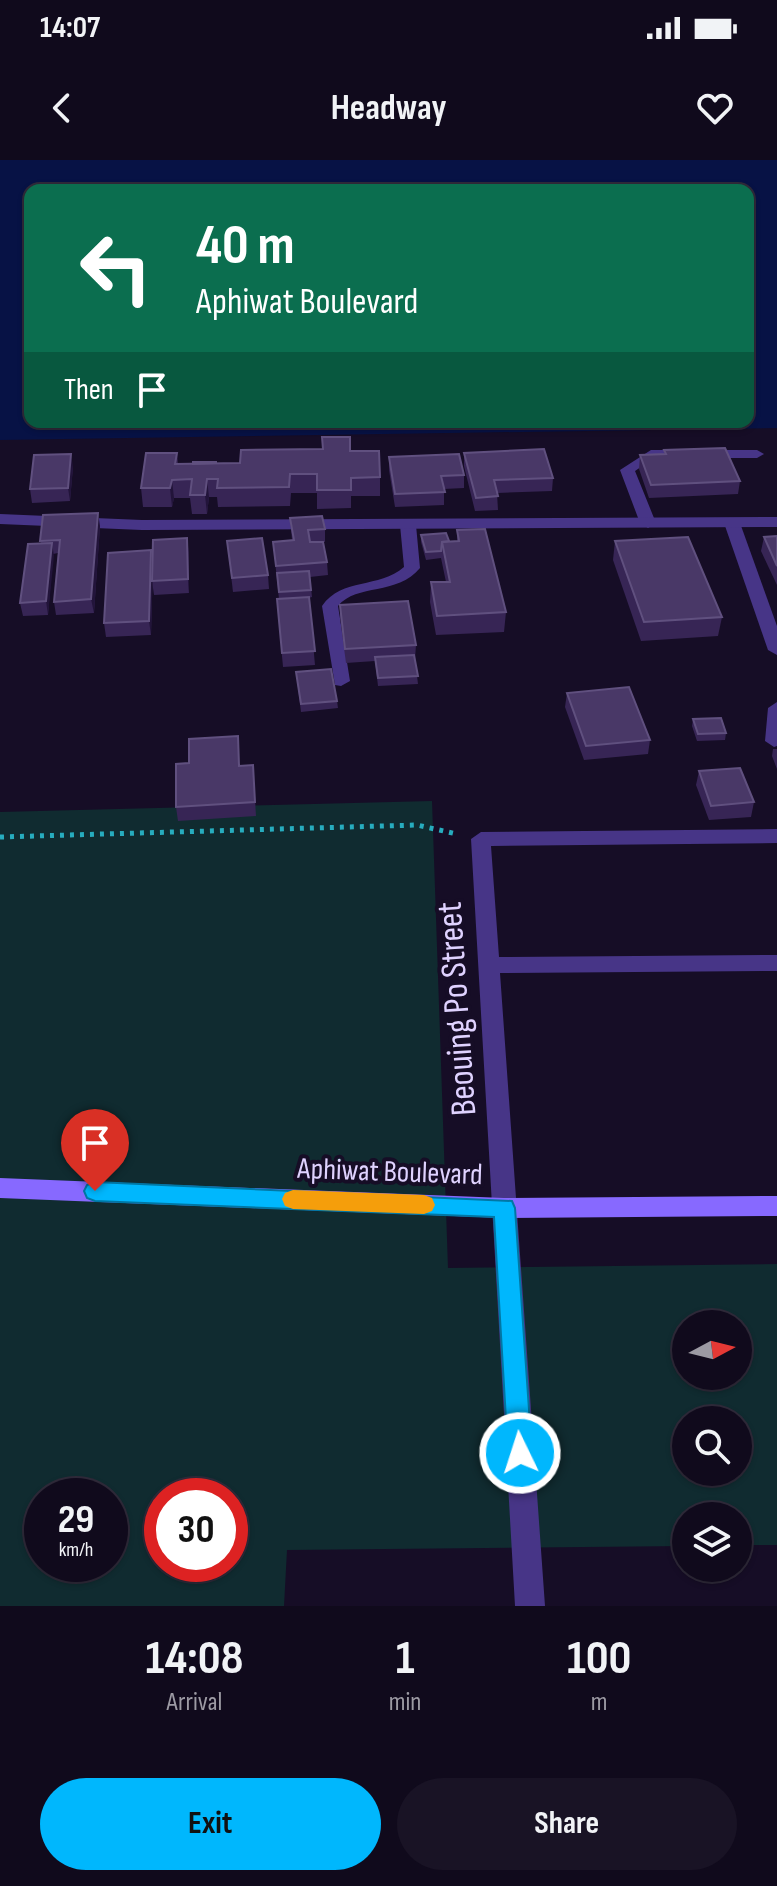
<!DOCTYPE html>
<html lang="en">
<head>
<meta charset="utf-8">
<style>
	body { margin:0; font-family:"Sofia Sans Condensed",sans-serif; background:#191325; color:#f1f3f6; height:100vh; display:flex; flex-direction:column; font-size:30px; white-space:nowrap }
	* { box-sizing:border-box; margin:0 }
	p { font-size:26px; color:#9c9aa3 }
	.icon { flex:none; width:44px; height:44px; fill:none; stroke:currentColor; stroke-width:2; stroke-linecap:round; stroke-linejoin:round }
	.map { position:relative; height:1446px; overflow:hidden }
	.details { display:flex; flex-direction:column; background:#100a1c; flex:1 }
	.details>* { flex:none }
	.guide { position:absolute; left:24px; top:24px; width:730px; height:244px; border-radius:16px; box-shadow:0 2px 6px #0004,0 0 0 2px #302b3b; background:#0b6e4f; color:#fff; overflow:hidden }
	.needle { width:52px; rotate:83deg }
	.fabs { position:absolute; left:672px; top:1150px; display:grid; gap:16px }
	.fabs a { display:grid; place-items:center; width:80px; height:80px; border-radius:50%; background:#100a1c; box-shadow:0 2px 6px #0004,0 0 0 2px #302b3b; font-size:40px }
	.speed { position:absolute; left:24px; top:1318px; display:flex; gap:16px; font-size:40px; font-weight:700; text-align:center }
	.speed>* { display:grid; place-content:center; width:104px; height:104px; border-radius:50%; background:#100a1c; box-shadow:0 2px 6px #0004,0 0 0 2px #302b3b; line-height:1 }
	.speed small { font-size:20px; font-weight:400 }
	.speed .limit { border:12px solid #d22; background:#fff; color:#111 }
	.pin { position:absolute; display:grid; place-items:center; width:68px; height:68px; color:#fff; margin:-82px -34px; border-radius:50% 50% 50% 0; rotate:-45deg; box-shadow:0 0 8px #0007 }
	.pin .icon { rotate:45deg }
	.me { position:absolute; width:88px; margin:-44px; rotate:356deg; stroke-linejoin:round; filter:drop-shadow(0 0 6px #0008) }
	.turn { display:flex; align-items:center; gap:28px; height:168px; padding:0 40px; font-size:36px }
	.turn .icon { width:104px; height:104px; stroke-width:2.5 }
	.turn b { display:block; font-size:56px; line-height:68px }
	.then { display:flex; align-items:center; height:76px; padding:0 40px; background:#0003; gap:16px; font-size:30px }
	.eta { display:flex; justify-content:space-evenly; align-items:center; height:136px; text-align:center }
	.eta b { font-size:48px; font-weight:700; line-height:56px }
	.primary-button { display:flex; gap:16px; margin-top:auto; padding:16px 40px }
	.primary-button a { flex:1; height:92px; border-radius:48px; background:#00b7fd; color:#111; font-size:32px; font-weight:700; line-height:92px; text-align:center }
	.primary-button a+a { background:#191325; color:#f1f3f6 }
	.status { display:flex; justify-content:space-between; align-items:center; height:56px; padding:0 40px; background:#100a1c; direction:ltr }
	.status svg { height:22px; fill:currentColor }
	header { display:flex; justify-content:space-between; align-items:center; height:104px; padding:0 40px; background:#100a1c; font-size:36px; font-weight:700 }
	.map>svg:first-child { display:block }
	.green { fill:#102b30; fill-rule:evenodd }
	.water { fill:#071245; fill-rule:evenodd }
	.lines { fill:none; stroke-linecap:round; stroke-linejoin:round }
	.path { stroke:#27acbe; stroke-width:5; stroke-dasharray:4 6; stroke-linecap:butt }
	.lane { fill:#473587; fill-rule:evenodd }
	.street { fill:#473587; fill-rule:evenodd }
	.secondary { fill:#8769ff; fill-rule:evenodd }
	.wall { fill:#372555 }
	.shaded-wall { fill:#22143a }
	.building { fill:#493867; stroke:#60507f; stroke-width:2 }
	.route { fill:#00b7fd; stroke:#0077a4; stroke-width:2 }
	.slow { fill:#f59e0b }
	.labels { text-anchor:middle; stroke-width:8; stroke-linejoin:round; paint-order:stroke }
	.street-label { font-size:30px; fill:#dfd2ff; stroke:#160d26 }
	.near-street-label { font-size:36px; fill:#dfd2ff; stroke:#160d26 }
</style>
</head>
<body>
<div class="status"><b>14:07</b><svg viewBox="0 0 49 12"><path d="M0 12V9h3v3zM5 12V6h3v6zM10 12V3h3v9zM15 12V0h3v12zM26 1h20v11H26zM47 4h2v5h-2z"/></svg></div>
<header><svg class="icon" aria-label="back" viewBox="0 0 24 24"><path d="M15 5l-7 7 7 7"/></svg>Headway<svg class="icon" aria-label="heart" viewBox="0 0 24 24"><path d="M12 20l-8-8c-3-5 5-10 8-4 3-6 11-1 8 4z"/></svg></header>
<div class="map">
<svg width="777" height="1446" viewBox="0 0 777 1446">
	<rect width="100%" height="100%" fill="#160d26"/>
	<!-- green -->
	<path class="green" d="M432,641L448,1108L777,1104V1385H738V1356H686V1386L287,1390L284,1446H0V652ZM686,1164H738V1216H686ZM686,1260H738V1312H686ZM42,1336H110V1404H42ZM162,1336H230V1404H162Z"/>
	<!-- water -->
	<path class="water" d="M0,0H777V268L0,280ZM30,30H748V262H30Z"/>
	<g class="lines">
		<!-- path -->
		<polyline class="path" points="0,677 417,665 457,674"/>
		<!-- lane -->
		<g class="lane">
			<polygon points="651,290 757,290 764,294 757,298 654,298 635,311 656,363 648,368 640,363 620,310"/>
			<polygon points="732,358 740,363 777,466 777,495 768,490 724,363"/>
			<path d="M408,360L416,365L420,408C397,436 357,423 338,446L350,521L341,526L335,525L322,446C342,417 379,429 404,407L400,365Z"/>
			<polygon points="777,542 777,586 774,587 765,581 768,548"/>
		</g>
		<!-- street -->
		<g class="street">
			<polygon points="0,354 142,360 777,357 777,367 142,370 0,364"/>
			<polygon points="777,669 777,683 491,686 499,797 777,795 777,811 500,813 545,1446 515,1446 471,679 481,672"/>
		</g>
		<!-- secondary -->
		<polygon class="secondary" points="0,1018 504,1038 777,1036 777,1056 504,1058 0,1038"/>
	</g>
	<!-- wall -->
	<g class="wall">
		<polygon points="664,290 740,321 738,334 649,338 639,309 640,295 664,294"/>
		<polygon points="350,291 380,317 380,336 351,336 351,348 317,349 317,333 291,333 290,346 218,347 217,337 209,337 207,354 192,354 190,338 174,338 172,347 143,347 141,328 177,293 178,304 240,303"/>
		<polygon points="464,293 553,318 552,331 497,333 498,350 475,351 464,306"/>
		<polygon points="389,297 464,315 464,328 444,329 444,345 395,347 389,310"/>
		<polygon points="73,307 70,341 32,343 30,329"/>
		<polygon points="290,358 325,369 325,382 323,382 327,402 328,415 310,417 312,437 309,438 315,505 283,507 278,453 279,439 273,382 292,380"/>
		<polygon points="100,366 94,453 56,455 54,442 58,393 53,394 48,455 23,456 20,443 41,383 40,381"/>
		<polygon points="457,370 506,452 504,472 436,475 430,442 431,422 446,422 441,398 426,400 421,382 421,375 449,381 457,381"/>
		<polygon points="777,376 777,425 761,391 764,377"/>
		<polygon points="187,378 189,433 154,435 152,421"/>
		<polygon points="227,381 268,415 269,429 233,432"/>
		<polygon points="615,381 722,457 718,476 641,481 613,400"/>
		<polygon points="151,390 153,404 151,475 106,477 104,463"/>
		<polygon points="340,445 416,485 415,499 418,524 378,526 375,501 346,503 340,458"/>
		<polygon points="296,512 337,541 338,548 301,552"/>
		<polygon points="567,533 650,580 648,594 584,600 565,547"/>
		<polygon points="693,559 726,573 725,580 697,581 692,566"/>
		<polygon points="773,589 777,589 777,609 772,596"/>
		<polygon points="253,605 256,656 178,661 176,647"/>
		<polygon points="699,611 754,642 751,657 709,660 696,625"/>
	</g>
	<!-- shaded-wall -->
	<g class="shaded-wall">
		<polygon points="71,294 73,307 70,341 68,328"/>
		<polygon points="207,319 209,337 207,354 205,335"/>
		<polygon points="172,320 174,338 172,347 170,328"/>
		<polygon points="98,353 100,366 94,453 91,439"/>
		<polygon points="187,378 189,392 189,433 188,419"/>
		<polygon points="52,383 54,396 48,455 46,441"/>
		<polygon points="151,390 153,404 151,475 149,461"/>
	</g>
	<!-- building -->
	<g class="building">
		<polygon points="322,277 350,277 350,291 379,291 380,317 351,318 351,330 317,330 317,314 290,314 289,327 217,328 218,319 207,319 205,335 190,335 192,319 172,320 170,328 141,328 146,293 177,293 175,304 240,303 241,290 323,289"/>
		<polygon points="725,288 740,321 651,325 640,295 666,294 664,290"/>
		<polygon points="544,289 553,318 494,320 498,336 476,338 464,293"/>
		<polygon points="71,294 68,328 30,329 34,295"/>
		<polygon points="459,294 464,315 441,316 445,332 395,334 389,297"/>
		<polygon points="193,302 216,302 216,303 193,304"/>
		<polygon points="98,353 91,439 54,442 60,380 40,381 43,355"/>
		<polygon points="322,356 325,369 308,370 310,382 323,382 327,402 276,406 273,382 294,380 290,358"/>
		<polygon points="485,369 506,452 437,456 431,422 450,422 442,382 459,381 457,370"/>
		<polygon points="446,373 449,381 442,382 441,391 426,392 421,375"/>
		<polygon points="777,376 777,406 764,377"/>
		<polygon points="688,377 722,457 644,462 615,381"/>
		<polygon points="187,378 188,419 152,421 153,380"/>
		<polygon points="262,378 268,415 232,418 227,381"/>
		<polygon points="52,383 46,441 20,443 28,384"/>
		<polygon points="151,390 149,461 104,463 108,393"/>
		<polygon points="309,411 311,430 279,432 277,413"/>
		<polygon points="309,437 315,491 282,493 277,439"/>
		<polygon points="408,441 416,485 345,489 340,445"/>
		<polygon points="414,495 418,516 378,518 375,497"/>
		<polygon points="331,509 337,541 301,544 296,512"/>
		<polygon points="629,527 650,580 586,586 567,533"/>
		<polygon points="721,558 726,573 698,574 693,559"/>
		<polygon points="238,576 239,606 253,605 255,642 176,647 176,604 189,603 189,579"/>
		<polygon points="740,608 754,642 711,646 699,611"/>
	</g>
	<!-- route -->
	<polygon class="route" points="95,1022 512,1041 515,1048 532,1293 529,1301 520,1305 511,1301 508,1293 494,1057 95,1041 87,1038 84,1031 87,1025"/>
	<!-- slow -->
	<polygon class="slow" points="293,1030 424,1035 432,1038 435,1045 432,1051 424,1054 293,1049 285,1046 282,1039 285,1033"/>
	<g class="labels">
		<!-- street labels -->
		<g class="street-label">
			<text transform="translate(390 1011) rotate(2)" y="10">Aphiwat Boulevard</text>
		</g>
		<!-- near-street labels -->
		<g class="near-street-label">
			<text transform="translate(455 849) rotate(-94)" y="13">Beouing Po Street</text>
		</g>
	</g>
</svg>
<div class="fabs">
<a><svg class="needle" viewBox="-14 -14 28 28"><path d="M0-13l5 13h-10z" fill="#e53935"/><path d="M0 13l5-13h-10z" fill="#9c9aa3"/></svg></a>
<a><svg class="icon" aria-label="search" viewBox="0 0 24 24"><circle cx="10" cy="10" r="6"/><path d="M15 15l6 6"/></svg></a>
<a><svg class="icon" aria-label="layers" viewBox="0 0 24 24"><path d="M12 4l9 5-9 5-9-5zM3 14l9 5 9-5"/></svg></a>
</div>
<div class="speed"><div>29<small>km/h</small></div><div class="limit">30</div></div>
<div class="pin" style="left:95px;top:1031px;background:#d93025"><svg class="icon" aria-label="arrive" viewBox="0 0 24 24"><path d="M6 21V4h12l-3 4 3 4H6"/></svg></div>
<svg class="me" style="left:520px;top:1293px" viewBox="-20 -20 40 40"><circle r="17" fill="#00b7fd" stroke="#fff" stroke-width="3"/><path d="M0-11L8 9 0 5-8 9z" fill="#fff"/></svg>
<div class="guide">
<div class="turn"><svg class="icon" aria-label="left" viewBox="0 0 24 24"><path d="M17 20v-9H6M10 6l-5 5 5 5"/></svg><div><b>40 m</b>Aphiwat Boulevard</div></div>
<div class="then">Then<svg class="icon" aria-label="arrive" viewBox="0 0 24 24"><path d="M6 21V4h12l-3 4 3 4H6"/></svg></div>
</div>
</div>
<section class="details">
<div class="eta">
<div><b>14:08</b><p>Arrival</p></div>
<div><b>1</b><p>min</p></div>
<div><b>100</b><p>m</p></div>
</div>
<div class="primary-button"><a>Exit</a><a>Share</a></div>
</section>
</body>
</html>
